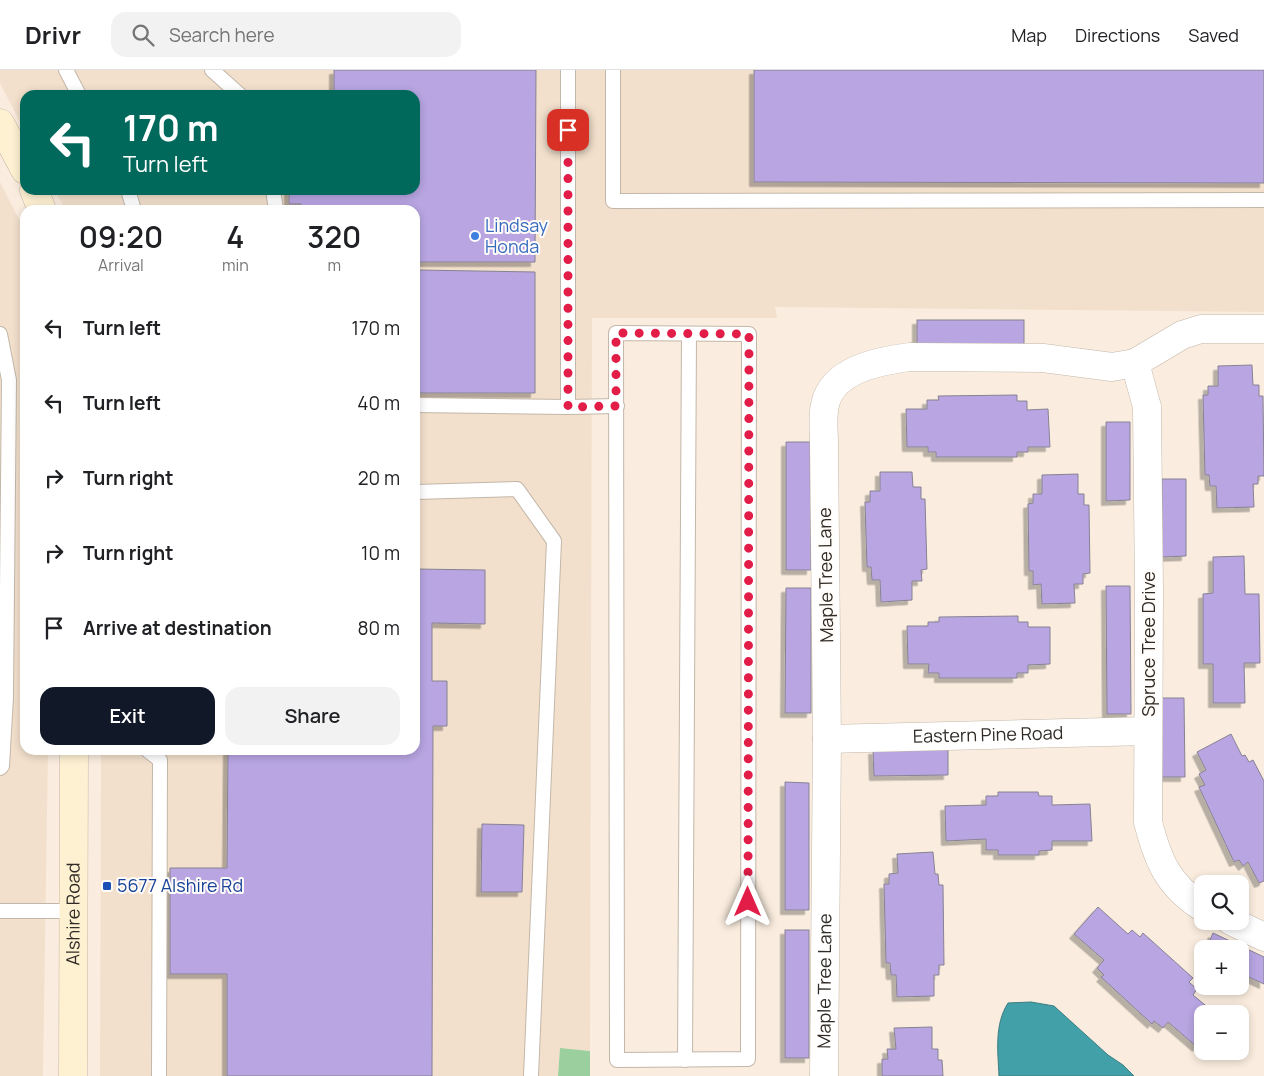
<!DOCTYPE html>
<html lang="en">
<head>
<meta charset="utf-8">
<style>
	body { margin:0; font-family:Manrope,sans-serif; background:#f2f2f2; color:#202124; height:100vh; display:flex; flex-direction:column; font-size:19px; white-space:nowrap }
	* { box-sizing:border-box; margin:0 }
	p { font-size:16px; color:#757577 }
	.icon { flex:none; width:28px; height:28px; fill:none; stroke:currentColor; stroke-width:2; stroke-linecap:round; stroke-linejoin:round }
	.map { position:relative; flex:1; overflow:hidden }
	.sheet { position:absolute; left:20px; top:135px; width:400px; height:550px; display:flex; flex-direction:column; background:#fff; border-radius:15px; box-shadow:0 2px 8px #0003 }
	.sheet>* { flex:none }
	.banner { position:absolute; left:20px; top:20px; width:400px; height:105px; border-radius:15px; box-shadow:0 2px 8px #0003; background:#00695c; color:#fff; overflow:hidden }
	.controls { position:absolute; left:1194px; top:805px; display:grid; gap:10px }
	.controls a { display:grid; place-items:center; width:55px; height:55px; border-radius:10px; background:#fff; box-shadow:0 2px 8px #0003; font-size:25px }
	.pin { position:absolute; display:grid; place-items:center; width:42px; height:42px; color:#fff; margin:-21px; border-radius:10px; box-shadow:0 2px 8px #0006 }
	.me { position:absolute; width:55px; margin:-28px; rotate:0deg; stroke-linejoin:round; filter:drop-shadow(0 0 4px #0008) }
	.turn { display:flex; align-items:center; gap:18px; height:105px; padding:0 20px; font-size:22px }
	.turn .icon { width:65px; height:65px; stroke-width:2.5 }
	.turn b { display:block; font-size:35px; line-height:42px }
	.eta { display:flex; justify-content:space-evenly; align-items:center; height:85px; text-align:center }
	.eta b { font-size:30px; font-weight:600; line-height:35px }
	.action { display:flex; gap:10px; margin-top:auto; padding:10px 20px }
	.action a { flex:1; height:58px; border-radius:15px; background:#111827; color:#fff; font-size:20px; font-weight:600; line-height:58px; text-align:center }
	.action a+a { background:#f2f2f2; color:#202124 }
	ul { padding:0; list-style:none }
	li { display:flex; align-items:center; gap:15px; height:75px; padding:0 20px }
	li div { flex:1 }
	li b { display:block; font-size:19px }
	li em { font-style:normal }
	header { display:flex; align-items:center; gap:30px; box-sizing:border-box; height:70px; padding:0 25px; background:#fff; border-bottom:1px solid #e0e0e0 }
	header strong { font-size:24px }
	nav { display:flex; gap:28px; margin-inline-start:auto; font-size:18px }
	.search { width:350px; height:45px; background:#f2f2f2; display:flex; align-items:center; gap:12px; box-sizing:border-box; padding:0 18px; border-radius:15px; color:#757577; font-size:19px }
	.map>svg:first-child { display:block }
	.built { fill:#f2e0cc }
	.forest { fill:#9bd09e }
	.water { fill:#41a0a8; stroke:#3c7d81 }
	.building { fill:#b8a5e2; stroke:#878292; filter:url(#shadow) }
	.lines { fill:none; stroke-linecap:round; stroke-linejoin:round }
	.lane-casing { stroke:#c3b7a9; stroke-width:16 }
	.street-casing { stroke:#c3b7a9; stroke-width:29 }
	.secondary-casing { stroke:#c3b7a9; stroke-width:29 }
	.lane { stroke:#fff; stroke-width:14 }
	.street { stroke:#fff; stroke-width:28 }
	.secondary { stroke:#fef1d2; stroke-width:28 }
	.route { stroke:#e11d48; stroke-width:9; stroke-dasharray:0 16.2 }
	.shop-dot { fill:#3f7fe0; stroke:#fffcf9; stroke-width:2 }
	.transit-dot { fill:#1a4fb4; stroke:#fffcf9; stroke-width:2 }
	.labels { text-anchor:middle; stroke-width:4; stroke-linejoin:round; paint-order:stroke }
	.shop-label { font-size:18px; fill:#366cbe; stroke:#fffcf9; text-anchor:start }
	.street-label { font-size:18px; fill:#302b26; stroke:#fffcf9 }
	.transit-label { font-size:18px; fill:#164399; stroke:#fffcf9; text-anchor:start }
</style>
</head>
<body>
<header>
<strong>Drivr</strong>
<div class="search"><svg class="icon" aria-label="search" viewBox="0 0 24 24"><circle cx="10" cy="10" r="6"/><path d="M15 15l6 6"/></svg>Search here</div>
<nav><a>Map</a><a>Directions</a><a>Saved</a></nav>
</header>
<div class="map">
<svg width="1264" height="1006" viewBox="0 0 1264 1006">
	<defs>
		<filter id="shadow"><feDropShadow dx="-4.5" dy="4.5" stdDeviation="0" flood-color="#0004"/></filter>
	</defs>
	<rect width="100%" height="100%" fill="#faeddf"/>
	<!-- built -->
	<g class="built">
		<polygon points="0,0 1264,0 1264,242 775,237 777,248 592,248 590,981 560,978 558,1006 100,1006 101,680 415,680 415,140 65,140 55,120 415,120 415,25 25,25 25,62 0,13"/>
		<polygon points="0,112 25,161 25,680 48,680 43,1006 0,1006"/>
	</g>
	<!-- forest -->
	<polygon class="forest" points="560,978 590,981 590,1006 558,1006"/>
	<!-- water -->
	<path class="water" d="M1031,932L1054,936L1108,985L1123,995L1134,1006H999C998,982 994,955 1008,933Z"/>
	<!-- building -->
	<g class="building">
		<polygon points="334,0 536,0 535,192 419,192 419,200 535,202 535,323 415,323 415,140 298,140 301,140 301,134 289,134 289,120 415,120 415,25 334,25"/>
		<polygon points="754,0 1264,0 1264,113 754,112"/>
		<rect x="917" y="250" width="107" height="26"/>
		<polygon points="1252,295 1253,315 1259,315 1259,326 1263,326 1264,406 1258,406 1258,414 1253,414 1254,437 1217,438 1216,416 1210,416 1209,405 1205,405 1203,325 1208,325 1208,316 1218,316 1218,296"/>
		<polygon points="1017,325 1017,331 1027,331 1027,340 1048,339 1050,377 1028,377 1028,382 1017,382 1017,387 936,387 936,382 928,382 928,377 907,377 906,339 927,339 927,330 939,330 938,326"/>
		<polygon points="1106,352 1130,352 1130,430 1106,431"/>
		<polygon points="786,372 810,372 811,500 786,500"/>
		<polygon points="880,402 912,402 913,417 921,417 921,429 925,429 927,499 921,500 922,511 912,511 912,530 881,532 880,510 872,510 871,497 867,497 865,432 870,432 870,421 880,421"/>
		<polygon points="1078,404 1078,424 1084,424 1084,435 1089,435 1090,503 1083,504 1083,514 1074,514 1075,533 1042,534 1041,514 1033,515 1033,501 1029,501 1028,434 1033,433 1033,424 1042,424 1042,405"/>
		<polygon points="1162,409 1186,409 1186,486 1162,487"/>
		<polygon points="1244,486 1245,524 1259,524 1260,593 1244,593 1245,633 1213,633 1213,594 1203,594 1203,524 1213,523 1213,487"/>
		<polygon points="415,499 485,500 485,554 432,553 432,611 447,611 447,656 433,656 432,1006 227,1006 227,904 170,904 170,798 227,798 228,680 415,680"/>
		<polygon points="1106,516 1130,516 1131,644 1107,644"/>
		<polygon points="786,518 811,518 811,643 785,643"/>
		<polygon points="1018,546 1018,552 1028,552 1028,557 1050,557 1050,594 1028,595 1028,603 1017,603 1017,608 939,608 939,603 928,603 929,594 908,594 907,556 928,556 928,552 939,552 939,547"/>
		<polygon points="1160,628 1184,628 1185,707 1160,707"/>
		<polygon points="1231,664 1242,686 1245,685 1249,692 1253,690 1264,711 1264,811 1259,813 1248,792 1243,796 1239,790 1234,792 1199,717 1205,715 1199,704 1206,700 1197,682"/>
		<polygon points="948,679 948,705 874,706 873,680"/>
		<polygon points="785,712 809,713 809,840 785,840"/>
		<polygon points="998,722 1038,722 1039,726 1052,726 1052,735 1090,734 1092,771 1052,771 1052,780 1039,781 1039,785 998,785 998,780 986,780 986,769 946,771 945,736 986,735 986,726 998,726"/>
		<polygon points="482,754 524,755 522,822 481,822"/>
		<polygon points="933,782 935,804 938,804 939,815 943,815 944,895 939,895 939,905 934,905 934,926 897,927 896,905 891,905 890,893 886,893 884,814 889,814 889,804 898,803 897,784"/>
		<polygon points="1098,837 1128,864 1132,860 1140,867 1143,863 1193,908 1189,912 1197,919 1193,925 1216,944 1202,944 1202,971 1197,977 1168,952 1163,958 1154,951 1152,954 1101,907 1104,905 1097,898 1104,890 1074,864"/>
		<rect x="785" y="860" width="24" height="128"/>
		<polygon points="1213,863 1264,887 1264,914 1240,903 1240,879 1206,879"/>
		<polygon points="932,957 932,979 938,979 938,990 942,990 943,1006 882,1006 882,989 888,989 887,979 896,979 894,958"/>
	</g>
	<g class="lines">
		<defs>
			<g id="lane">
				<polyline points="66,0 79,25"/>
				<polyline points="212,0 240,25"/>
				<polyline points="613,0 613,131 1264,130"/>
				<polyline points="128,120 134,140"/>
				<polyline points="273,120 276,140"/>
				<polygon points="616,263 749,264 748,989 617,990"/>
				<polyline points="0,264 9,310 6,627 2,696 0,698"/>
				<polyline points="415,335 568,337 568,0"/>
				<polyline points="568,337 617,336"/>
				<polyline points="415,422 517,419 554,471 531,1006"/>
				<polyline points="147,680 160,690 159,1006"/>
				<polyline points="0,841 75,841"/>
				<polyline points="685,990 689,264"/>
			</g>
			<g id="street">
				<path d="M1135,293L1147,337L1149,521L1148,752C1158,791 1168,815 1202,837"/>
				<path id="s1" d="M827,669L1148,661"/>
				<polyline points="1231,851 1264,867"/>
				<path id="s2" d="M824,1006L827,669L824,374C824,362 822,347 825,335C832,299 880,291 910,287L1043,288L1112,297L1135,293L1182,265L1201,259H1264"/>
			</g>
			<g id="secondary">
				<polyline points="0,53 25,100"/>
				<polyline points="34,120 42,140"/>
				<path id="s3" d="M73,1006L74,680"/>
			</g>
		</defs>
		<!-- lane casing -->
		<use href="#lane" class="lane-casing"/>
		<!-- street casing -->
		<use href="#street" class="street-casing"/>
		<!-- secondary casing -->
		<use href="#secondary" class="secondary-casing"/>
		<!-- lane -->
		<use href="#lane" class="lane"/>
		<!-- street -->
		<use href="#street" class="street"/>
		<!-- secondary -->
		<use href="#secondary" class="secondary"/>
	</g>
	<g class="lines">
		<!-- route -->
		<polyline class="route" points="568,60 568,337 616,336 616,263 749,264 748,832"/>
	</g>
	<!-- markers -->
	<circle class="shop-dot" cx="475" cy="166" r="5"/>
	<rect class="transit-dot" x="102" y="811" width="10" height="10" rx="2.5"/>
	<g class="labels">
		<!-- shop labels -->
		<g class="shop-label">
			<text x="485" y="162">Lindsay<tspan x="485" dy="21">Honda</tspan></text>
		</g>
		<!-- street labels -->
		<g class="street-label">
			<text transform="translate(826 505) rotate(-91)" y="6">Maple Tree Lane</text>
			<text transform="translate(1149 574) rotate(-90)" y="6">Spruce Tree Drive</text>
			<text dy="6" stroke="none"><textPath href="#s1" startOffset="161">Eastern Pine Road</textPath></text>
			<text dy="6" stroke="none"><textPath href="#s3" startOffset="162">Alshire Road</textPath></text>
			<text dy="6" stroke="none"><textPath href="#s2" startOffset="95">Maple Tree Lane</textPath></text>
		</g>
		<!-- transit labels -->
		<g class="transit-label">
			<text x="117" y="822">5677 Alshire Rd</text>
		</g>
	</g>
</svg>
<div class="controls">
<a><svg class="icon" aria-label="search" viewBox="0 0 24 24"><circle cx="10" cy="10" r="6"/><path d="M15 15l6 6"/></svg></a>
<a>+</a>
<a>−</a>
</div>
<div class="pin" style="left:568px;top:60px;background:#d93025"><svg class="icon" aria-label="arrive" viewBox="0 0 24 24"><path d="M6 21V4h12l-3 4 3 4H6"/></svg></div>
<svg class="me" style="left:748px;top:832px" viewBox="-20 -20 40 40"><path d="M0-17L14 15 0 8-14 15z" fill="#e11d48" stroke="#fff" stroke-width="4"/></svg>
<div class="banner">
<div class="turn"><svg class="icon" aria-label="left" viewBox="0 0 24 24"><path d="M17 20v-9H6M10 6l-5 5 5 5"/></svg><div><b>170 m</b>Turn left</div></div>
</div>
<section class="sheet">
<div class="eta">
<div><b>09:20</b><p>Arrival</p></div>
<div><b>4</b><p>min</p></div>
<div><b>320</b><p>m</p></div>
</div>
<ul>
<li><svg class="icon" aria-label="left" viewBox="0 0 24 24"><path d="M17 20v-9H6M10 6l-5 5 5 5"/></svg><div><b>Turn left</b></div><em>170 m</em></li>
<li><svg class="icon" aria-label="left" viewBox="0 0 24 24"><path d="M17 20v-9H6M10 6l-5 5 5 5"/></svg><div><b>Turn left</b></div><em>40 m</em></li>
<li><svg class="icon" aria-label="right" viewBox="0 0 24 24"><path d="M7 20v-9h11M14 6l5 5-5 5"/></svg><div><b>Turn right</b></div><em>20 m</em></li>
<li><svg class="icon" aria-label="right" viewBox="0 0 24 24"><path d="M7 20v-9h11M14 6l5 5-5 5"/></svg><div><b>Turn right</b></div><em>10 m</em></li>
<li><svg class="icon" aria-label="arrive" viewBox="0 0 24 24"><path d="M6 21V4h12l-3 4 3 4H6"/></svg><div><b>Arrive at destination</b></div><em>80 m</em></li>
</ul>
<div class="action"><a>Exit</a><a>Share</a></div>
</section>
</div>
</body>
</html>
